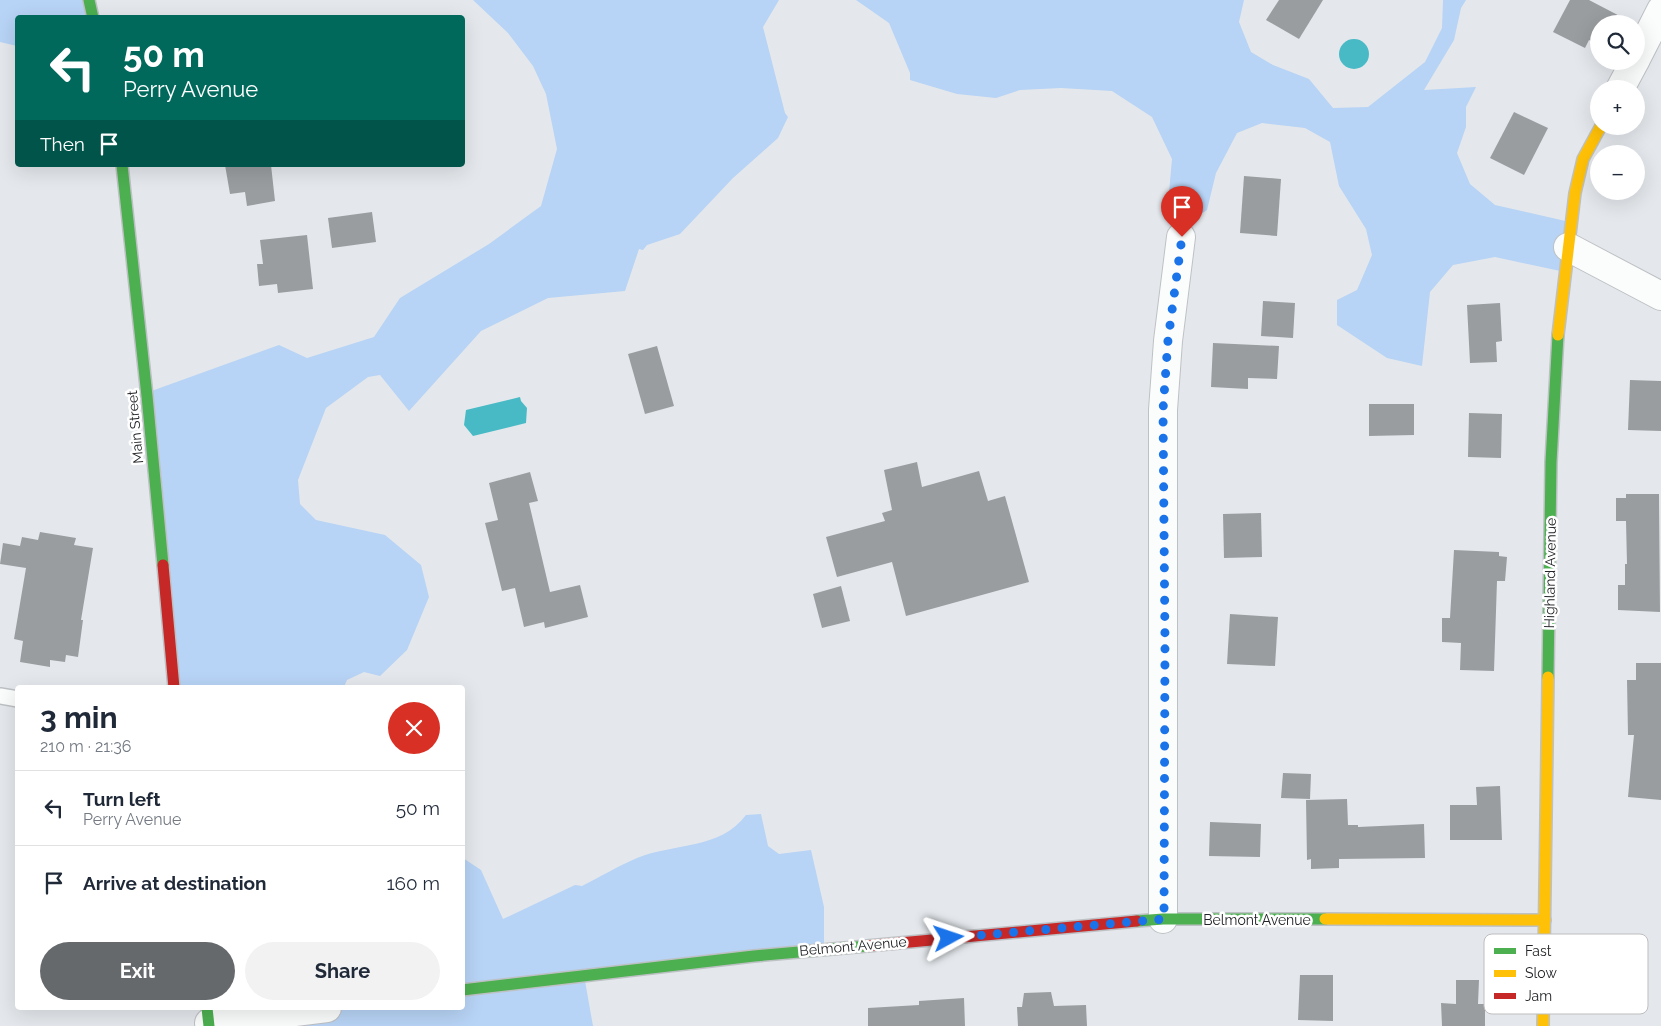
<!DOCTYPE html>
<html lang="en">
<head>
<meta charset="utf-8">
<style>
	body { margin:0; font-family:Raleway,sans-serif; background:#f2f2f3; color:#1f2937; height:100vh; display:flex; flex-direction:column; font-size:19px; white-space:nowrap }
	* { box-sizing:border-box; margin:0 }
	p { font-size:16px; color:#747a83 }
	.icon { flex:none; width:28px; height:28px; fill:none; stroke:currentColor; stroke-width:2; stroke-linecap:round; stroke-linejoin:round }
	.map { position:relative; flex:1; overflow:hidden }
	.side { position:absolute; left:15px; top:685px; width:450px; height:325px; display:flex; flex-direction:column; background:#fff; border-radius:5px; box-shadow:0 5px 20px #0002 }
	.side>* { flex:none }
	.banner { position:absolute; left:15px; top:15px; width:450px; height:152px; border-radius:5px; box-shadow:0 5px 20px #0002; background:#00695c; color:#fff; overflow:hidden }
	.fabs { position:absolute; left:1590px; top:15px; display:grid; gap:10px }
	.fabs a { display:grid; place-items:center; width:55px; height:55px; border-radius:50%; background:#fff; box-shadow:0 5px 20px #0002; font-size:25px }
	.pin { position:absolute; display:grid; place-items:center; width:42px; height:42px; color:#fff; margin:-51px -21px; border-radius:50% 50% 50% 0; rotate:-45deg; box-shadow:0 0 5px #0007 }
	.pin .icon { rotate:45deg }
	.me { position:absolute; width:55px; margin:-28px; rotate:85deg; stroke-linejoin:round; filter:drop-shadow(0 0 4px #0008) }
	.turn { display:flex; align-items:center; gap:18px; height:105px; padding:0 25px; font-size:22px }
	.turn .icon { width:65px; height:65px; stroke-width:2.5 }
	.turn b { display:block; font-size:35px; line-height:42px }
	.then { display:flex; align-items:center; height:48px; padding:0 25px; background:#0003; gap:10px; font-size:19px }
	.round { display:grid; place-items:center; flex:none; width:52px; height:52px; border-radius:26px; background:#f2f2f3 }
	.summary { display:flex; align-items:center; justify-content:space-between; height:85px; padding:0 25px }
	h1 { font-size:30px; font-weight:700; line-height:38px }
	.action { display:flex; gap:10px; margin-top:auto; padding:10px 25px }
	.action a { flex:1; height:58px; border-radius:30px; background:#66696c; color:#fff; font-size:20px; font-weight:700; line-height:58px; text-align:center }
	.action a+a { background:#f2f2f3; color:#1f2937 }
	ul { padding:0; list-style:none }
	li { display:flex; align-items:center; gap:15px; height:75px; padding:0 25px; border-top:1px solid #e0e1e3 }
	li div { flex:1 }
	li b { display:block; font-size:19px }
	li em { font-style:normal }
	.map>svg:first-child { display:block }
	.green { fill:#b7d3f5 }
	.water { fill:#48bac6 }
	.building { fill:#9a9da0 }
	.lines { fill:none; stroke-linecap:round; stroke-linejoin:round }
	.lane-casing { stroke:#bec1c4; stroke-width:18 }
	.street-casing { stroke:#bec1c4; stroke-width:30 }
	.fast-casing { stroke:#bec1c4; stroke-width:14 }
	.slow-casing { stroke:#bec1c4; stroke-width:14 }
	.jam-casing { stroke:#bec1c4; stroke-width:14 }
	.lane { stroke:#fbfcfc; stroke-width:15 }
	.street { stroke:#fbfcfc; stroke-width:28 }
	.fast { stroke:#4caf50; stroke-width:11 }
	.slow { stroke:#ffc107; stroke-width:11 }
	.jam { stroke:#c62828; stroke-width:11 }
	.route { stroke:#1a73e8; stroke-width:9; stroke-dasharray:0 16.2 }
	.labels { text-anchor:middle; stroke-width:5; stroke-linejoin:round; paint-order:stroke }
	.street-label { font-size:14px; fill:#222427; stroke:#fff }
	.key { fill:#fff; stroke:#bdbdbe; stroke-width:1 }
	.key-label { font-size:14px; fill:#222427 }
</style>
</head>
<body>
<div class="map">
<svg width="1661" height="1026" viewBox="0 0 1661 1026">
	<rect width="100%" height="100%" fill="#e4e8ec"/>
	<!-- green -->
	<g class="green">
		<polygon points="0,0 93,0 96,17 18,18 17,46 0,42"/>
		<polygon points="473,0 779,0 763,27 785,113 788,117 778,138 733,178 680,234 647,245 643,250 639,249 625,291 548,298 481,331 409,411 380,375 368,377 326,408 298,480 300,504 316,520 385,535 421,565 429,597 407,650 380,676 364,672 347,680 344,687 175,687 146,393 279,345 307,358 374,337 400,298 489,244 541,206 557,149 546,94 533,66 508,33"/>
		<polygon points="856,0 1244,0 1239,22 1251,52 1273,65 1309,79 1333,108 1368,107 1425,62 1442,28 1443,0 1466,0 1461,8 1454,40 1424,90 1476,87 1466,107 1466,127 1457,153 1470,184 1495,205 1574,223 1565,272 1495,257 1453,265 1430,292 1422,366 1387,358 1337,325 1337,300 1357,290 1372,255 1366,229 1339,186 1330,142 1305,128 1262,123 1237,133 1216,173 1207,210 1180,228 1167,215 1172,159 1152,117 1112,91 1061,88 1020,90 996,98 957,94 910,80 910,73 889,23"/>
		<path d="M761,814L768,846L779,854L811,850L824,907V950L585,981L593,1026H215L213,1008H462L463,858L481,870L503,919L575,885L582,886C600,877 618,866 637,858C673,843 720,850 746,815Z"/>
	</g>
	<!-- water -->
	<g class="water">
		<circle cx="1354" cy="54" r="15"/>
		<polygon points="520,397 521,401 527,408 526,423 473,436 464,425 466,410"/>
	</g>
	<!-- building -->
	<g class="building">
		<polygon points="1279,0 1323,0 1299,39 1266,20"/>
		<polygon points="1570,0 1589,0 1635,24 1599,24 1599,45 1589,40 1585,48 1553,32"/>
		<polygon points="1514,112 1548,128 1524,175 1490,158"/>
		<polygon points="225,165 271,165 275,201 247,206 245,192 230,194"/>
		<polygon points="1244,176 1281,179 1277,236 1240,233"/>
		<polygon points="372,212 376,242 332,248 328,218"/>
		<polygon points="307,235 313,289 278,293 277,284 259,286 257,264 263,264 260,240"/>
		<polygon points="1263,301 1295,303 1293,338 1261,336"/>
		<polygon points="1500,303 1502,341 1496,342 1497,362 1470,363 1467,305"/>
		<polygon points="1213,343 1279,346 1277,379 1248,378 1248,389 1211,387"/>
		<polygon points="657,346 674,406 645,414 628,354"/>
		<polygon points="1630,380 1661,381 1661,431 1628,430"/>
		<polygon points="1369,404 1414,404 1414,435 1369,436"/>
		<polygon points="1469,413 1502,414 1501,458 1468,457"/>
		<polygon points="917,462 922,487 979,471 988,501 1005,496 1029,582 906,616 892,562 837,577 826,537 885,521 882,513 892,510 884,470"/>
		<polygon points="530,472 538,501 529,503 550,592 580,585 588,617 545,628 544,622 524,627 515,588 502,591 485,523 498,520 489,483"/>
		<polygon points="1626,494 1659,494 1660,612 1618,610 1618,585 1625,585 1625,564 1627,564 1626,521 1616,521 1616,498 1626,498"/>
		<polygon points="1261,513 1262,557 1224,558 1223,514"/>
		<polygon points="40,532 76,538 74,545 93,548 81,620 83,620 78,657 66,655 65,662 50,660 50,667 20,662 23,641 14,639 26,568 0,564 3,543 20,546 22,537 38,540"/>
		<polygon points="1454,550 1499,552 1499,556 1507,557 1505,581 1497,581 1494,671 1460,670 1461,643 1442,642 1442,618 1450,618"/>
		<polygon points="841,586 850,621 822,628 813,594"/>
		<polygon points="1230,614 1278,617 1275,666 1227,664"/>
		<polygon points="1636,663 1661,663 1661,800 1628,797 1634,735 1628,735 1627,680 1636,680"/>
		<polygon points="1283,773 1311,774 1310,799 1281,798"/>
		<polygon points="1500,786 1502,840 1450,840 1450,805 1477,805 1476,787"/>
		<polygon points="1347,799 1348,825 1358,825 1358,827 1424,824 1425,858 1339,859 1339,868 1311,869 1311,859 1307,860 1306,800"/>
		<polygon points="1210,822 1261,824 1260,857 1209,856"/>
		<polygon points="1300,975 1333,975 1333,1021 1298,1020"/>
		<polygon points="1456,980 1479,980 1478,1004 1485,1004 1485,1026 1442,1026 1441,1003 1456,1004"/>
		<polygon points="1051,992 1054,1006 1086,1005 1087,1026 1018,1026 1017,1007 1022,1007 1024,993"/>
		<polygon points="964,998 965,1026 868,1026 868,1008 919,1005 919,1001"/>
	</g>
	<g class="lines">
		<defs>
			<polyline id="lane" points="0,696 18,699"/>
			<g id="street">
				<polyline points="1636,59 1661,10"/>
				<polyline points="1620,89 1635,61"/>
				<polyline points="1568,247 1661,296"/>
				<polyline points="1163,919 1163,410 1168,341 1181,237"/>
				<polyline points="209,1023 327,1008"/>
			</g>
			<g id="fast">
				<polyline points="89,0 93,18"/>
				<polyline points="122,165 147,396 163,565"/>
				<polyline points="1548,677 1551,462 1558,335"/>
				<polyline points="1137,921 1163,919 1325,919"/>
				<polyline points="462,990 754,956 867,946"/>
				<polyline points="207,1008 209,1026"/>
			</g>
			<g id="slow">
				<polyline points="1558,335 1575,193 1583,159 1601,126"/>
				<polyline points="1325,919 1545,920"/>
				<polyline points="1543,1026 1548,677"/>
			</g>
			<g id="jam">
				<polyline points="163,565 174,688"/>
				<polyline points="867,946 1137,921"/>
			</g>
		</defs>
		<!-- lane casing -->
		<use href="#lane" class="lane-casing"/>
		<!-- street casing -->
		<use href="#street" class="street-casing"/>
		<!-- fast casing -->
		<use href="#fast" class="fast-casing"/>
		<!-- slow casing -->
		<use href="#slow" class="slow-casing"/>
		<!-- jam casing -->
		<use href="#jam" class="jam-casing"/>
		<!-- lane -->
		<use href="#lane" class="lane"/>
		<!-- street -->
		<use href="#street" class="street"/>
		<!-- fast -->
		<use href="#fast" class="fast"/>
		<!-- slow -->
		<use href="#slow" class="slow"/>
		<!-- jam -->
		<use href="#jam" class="jam"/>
	</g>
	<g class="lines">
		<!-- route -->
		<polyline class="route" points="949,938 1164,919 1165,642 1163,410 1168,340 1182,237"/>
	</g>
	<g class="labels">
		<!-- street labels -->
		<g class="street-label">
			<text transform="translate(135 427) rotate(-95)" y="5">Main Street</text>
			<text transform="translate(1550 573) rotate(-89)" y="5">Highland Avenue</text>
			<text x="1257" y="925">Belmont Avenue</text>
			<text transform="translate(853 946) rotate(-5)" y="5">Belmont Avenue</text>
		</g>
	</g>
	<!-- legend -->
	<rect x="1484" y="934" width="164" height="80" rx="8" class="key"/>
	<rect x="1494" y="948" width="22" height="6" fill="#4caf50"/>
	<rect x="1494" y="970" width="22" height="7" fill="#ffc107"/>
	<rect x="1494" y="993" width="22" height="6" fill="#c62828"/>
	<g class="key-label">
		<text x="1525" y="956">Fast</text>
		<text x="1525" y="978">Slow</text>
		<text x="1525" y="1001">Jam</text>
	</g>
</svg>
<div class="fabs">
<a><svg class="icon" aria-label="search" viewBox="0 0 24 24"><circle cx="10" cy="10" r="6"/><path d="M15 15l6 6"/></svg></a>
<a>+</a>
<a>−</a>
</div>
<div class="pin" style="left:1182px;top:237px;background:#d93025"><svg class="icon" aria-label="arrive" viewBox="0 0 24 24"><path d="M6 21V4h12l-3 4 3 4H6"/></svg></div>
<svg class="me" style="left:949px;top:938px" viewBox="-20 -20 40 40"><path d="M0-17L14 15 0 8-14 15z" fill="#1a73e8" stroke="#fff" stroke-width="4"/></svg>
<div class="banner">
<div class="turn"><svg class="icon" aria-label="left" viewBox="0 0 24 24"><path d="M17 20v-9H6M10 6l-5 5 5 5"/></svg><div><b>50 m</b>Perry Avenue</div></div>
<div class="then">Then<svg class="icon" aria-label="arrive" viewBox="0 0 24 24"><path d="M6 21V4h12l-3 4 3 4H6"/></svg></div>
</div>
<section class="side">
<div class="summary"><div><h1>3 min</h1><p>210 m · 21:36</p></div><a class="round" style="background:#d93025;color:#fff"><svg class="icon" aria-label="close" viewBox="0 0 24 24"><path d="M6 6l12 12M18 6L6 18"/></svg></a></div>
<ul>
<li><svg class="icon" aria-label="left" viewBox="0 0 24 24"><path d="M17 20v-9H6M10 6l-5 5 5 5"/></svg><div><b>Turn left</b><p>Perry Avenue</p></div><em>50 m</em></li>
<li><svg class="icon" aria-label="arrive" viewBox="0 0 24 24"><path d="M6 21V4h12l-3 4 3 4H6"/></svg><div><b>Arrive at destination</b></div><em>160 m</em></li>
</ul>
<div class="action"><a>Exit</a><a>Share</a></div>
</section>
</div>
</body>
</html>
